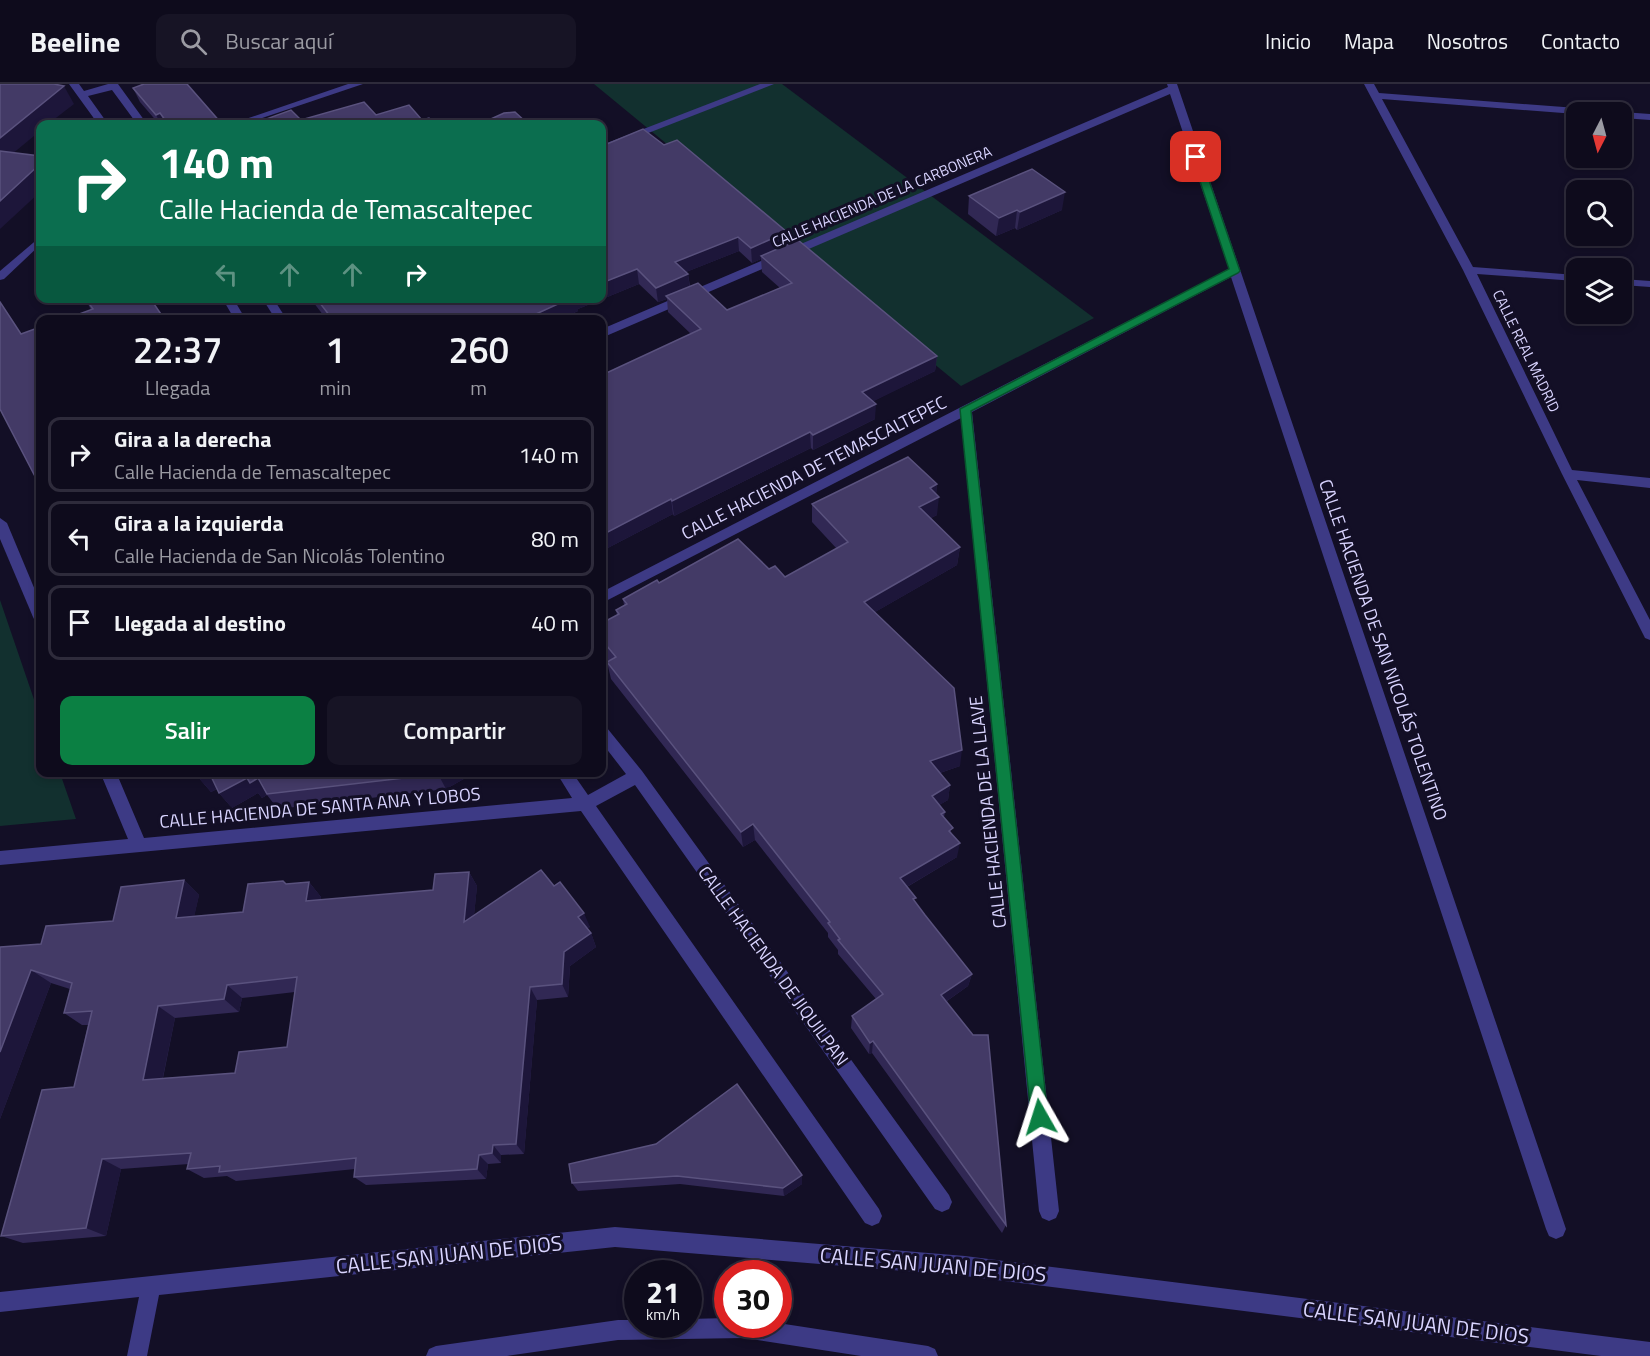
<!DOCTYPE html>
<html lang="es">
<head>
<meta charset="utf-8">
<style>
	body { margin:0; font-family:"Titillium Web",sans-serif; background:#171425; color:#f1f3f6; height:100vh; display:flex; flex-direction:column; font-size:22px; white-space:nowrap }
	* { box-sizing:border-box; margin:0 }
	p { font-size:20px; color:#9b9ba3 }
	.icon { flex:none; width:33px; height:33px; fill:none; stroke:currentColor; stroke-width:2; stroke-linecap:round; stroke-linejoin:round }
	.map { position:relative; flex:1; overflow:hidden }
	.details { position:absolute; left:36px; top:231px; width:570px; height:462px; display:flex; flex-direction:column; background:#0e0b1c; border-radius:12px; box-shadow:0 3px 9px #0003,0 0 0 2px #2e2b3b }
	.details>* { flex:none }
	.banner { position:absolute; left:36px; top:36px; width:570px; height:183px; border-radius:12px; box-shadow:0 3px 9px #0003,0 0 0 2px #2e2b3b; background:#0b6e4f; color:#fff; overflow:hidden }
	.needle { width:39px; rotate:186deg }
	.fabs { position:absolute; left:1566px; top:18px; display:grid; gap:12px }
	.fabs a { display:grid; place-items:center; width:66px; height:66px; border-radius:12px; background:#0e0b1c; box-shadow:0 3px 9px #0003,0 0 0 2px #2e2b3b; font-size:30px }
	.speed { position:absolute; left:624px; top:1176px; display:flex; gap:12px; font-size:30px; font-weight:700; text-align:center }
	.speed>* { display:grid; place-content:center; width:78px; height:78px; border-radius:50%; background:#0e0b1c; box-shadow:0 3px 9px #0003,0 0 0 2px #2e2b3b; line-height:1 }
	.speed small { font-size:15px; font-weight:400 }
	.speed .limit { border:9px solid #d22; background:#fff; color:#111 }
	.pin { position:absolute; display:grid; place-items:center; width:51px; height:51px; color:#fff; margin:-26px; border-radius:12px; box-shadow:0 3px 9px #0006 }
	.me { position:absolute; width:66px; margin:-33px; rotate:354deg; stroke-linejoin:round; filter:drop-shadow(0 0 4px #0008) }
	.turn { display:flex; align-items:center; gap:21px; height:126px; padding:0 24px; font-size:27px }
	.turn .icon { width:78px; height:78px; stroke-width:2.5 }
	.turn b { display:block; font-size:42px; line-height:51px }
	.lanes { display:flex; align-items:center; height:57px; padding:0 24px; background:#0003; justify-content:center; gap:30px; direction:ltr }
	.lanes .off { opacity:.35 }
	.eta { display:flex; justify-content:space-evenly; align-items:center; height:102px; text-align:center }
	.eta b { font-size:36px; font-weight:600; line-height:42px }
	.action { display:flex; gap:12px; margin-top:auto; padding:12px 24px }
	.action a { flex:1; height:69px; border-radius:12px; background:#0b8043; color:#fff; font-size:24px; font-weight:600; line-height:69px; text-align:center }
	.action a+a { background:#171425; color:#f1f3f6 }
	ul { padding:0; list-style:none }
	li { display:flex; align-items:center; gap:18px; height:75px; margin:0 12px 9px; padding:0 12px; border:3px solid #2e2b3b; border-radius:12px }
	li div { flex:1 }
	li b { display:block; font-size:22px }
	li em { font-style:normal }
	header { display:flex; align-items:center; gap:36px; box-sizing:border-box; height:84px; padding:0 30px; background:#0e0b1c; border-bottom:2px solid #2e2b3b }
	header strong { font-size:28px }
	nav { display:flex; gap:33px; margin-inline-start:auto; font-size:21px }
	.search { width:420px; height:54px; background:#171425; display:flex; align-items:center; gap:15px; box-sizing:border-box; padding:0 21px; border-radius:12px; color:#9b9ba3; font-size:22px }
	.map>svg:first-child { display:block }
	.green { fill:#12302f }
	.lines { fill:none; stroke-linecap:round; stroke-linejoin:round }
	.minor { fill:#3d3a85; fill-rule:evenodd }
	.wall { fill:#312854; fill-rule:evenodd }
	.shaded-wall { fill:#1d163a }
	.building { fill:#433a66; stroke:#5a527e; stroke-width:1.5; fill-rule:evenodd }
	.route { fill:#0b8043; stroke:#07532c; stroke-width:1.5 }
	.labels { text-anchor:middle; stroke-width:6; stroke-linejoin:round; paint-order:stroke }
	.far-street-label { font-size:15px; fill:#d9d4ff; stroke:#130f26 }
	.street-label { font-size:18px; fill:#d9d4ff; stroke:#130f26 }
	.near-street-label { font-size:21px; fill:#d9d4ff; stroke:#130f26 }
</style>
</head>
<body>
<header>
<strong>Beeline</strong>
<div class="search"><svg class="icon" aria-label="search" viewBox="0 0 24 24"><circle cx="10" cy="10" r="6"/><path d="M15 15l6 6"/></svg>Buscar aquí</div>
<nav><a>Inicio</a><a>Mapa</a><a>Nosotros</a><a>Contacto</a></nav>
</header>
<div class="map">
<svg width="1650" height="1272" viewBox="0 0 1650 1272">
	<rect width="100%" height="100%" fill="#130f26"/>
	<!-- green -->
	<g class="green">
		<polygon points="594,0 782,0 1094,234 961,302"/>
		<polygon points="0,516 40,633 40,688 60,689 76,735 0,742"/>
	</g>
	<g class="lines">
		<!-- minor -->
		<g class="minor">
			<polygon points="69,0 79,0 84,7 108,0 118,0 147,40 137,40 112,6 88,12 108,40 98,40"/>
			<polygon points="348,0 363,0 244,40 231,40"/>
			<polygon points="760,0 774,0 602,67 602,61"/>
			<polygon points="1167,0 1177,0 1566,1145 1563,1152 1556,1155 1549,1152 1546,1145 1231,193 972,328 1059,1127 1056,1134 1049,1137 1042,1134 1039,1127 961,334 602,519 602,508 1229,185 1170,10 606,252 602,253 602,245 1168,3"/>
			<polygon points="1364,0 1374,0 1379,9 1590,25 1595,28 1576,30 1382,15 1473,183 1576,191 1576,197 1477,190 1572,386 1650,394 1650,404 1577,396 1650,536 1650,556 1645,554 1643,550 1562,390 1463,186"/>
			<polygon points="1620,28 1622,28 1650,30 1650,36 1622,34"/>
			<polygon points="40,153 40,161 4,195 0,196 0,187"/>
			<polygon points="1622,195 1650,197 1650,203 1622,201"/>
			<polygon points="222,214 233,214 246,236 235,236"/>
			<polygon points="262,214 273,214 287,236 276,236"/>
			<polygon points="0,434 7,439 40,518 40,538 35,537 33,533 0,455"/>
			<polygon points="602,642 607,644 642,687 949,1111 952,1118 949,1125 942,1128 935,1125 635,701 596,722 879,1125 882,1132 879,1139 872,1142 865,1139 581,727 0,781 0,767 128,755 100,688 116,688 144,754 572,714 556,688 572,688 588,711 626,690 602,659"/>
			<polygon points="615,1143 965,1172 1650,1258 1650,1272 1601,1272 965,1192 615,1163 159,1211 147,1272 127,1272 139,1213 0,1228 0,1208"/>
			<polygon points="728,1234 728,1240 778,1239 928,1262 935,1265 938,1272 861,1272 744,1254 618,1256 507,1272 426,1272 429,1265 436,1262 618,1236 638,1236 638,1240 688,1240 688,1235"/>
		</g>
	</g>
	<!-- wall -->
	<g class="wall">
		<polygon points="133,4 222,40 159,40 140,18"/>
		<path d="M602,62L788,161L937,272L935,287L873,317L875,335L813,366L811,364L674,432L673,430L602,467L691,250L668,228L667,215L658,218L639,200L578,225V227L559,236H327L310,214H602ZM739,167L752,179L761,175L762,188L780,204L727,226L690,202L688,190L686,188Z"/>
		<polygon points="969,112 1062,126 1017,146 1015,144 996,152 968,130"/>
		<polygon points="85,214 150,214 91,226"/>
		<polygon points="937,400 936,410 937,431 931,434 960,463 957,481 875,528 960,682 940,689 950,701 948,716 939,721 945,728 944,733 952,750 957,773 907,803 915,818 925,831 972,890 968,902 947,917 1006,1141 1002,1149 872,969 869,970 851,944 852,932 876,915 838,870 838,866 828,853 828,849 755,756 743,763 611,595 607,578 609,577 602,568 602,539 617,531 616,526 624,521 623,515 659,499 769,485 785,493 837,465 812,438 812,420"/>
		<polygon points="476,688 446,705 278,725 267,711 262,714 258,709 232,724 219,709 217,705 211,708 198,693"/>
		<path d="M469,788L477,802L474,831L554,802L590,843L587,844L591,849L596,863L570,882L568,913L537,916L524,1070L501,1071V1079L488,1080L486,1095L366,1101L354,1093L355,1085L236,1097L227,1092L204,1094L187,1085L189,1080L121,1085L106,1152L23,1159L1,1152L74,1003L88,941H82L64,929L70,905L51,899L0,1035V863L41,860L113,837L184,796L199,811L194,832L243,828L286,800L309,798L321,813V816L433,806ZM295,908L287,963L235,989L163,994L175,934L239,928L242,914Z"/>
		<polygon points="569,1080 802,1091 802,1100 784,1112 680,1100 578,1107 572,1099"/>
	</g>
	<!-- shaded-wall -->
	<g class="shaded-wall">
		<polygon points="64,2 74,20 48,40 40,40 40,47 0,80 0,54"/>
		<polygon points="160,29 166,40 161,40 156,31"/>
		<polygon points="40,80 40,108 0,145 0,117"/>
		<polygon points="1065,108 1062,126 1017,146 1020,128"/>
		<polygon points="1017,126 1015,144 996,152 999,134"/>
		<polygon points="787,148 788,163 761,172 761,175 752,179 751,164"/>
		<polygon points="738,153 739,167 676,192 675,178"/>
		<polygon points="637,185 639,200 578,225 578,227 559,236 523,236 571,214 602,214 602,199"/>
		<polygon points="688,190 690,205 666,212 667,215 658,218 656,204"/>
		<polygon points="937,272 935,287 862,323 862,308"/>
		<polygon points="876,320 875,335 813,366 813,351"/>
		<polygon points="810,348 811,364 674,432 672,417"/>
		<polygon points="937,400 936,414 939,413 937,431 917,441 919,423 930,404"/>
		<polygon points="671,415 673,430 602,467 602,451"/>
		<polygon points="960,463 957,481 863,535 864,518"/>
		<polygon points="962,666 960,682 928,693 930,677"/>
		<polygon points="207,688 209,688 221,703 211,708 198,693"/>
		<polygon points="441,688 476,688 446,705 438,690"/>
		<polygon points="247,694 258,694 267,711 262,714 258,709 232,724 219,709"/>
		<polygon points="950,701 948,716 929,727 932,712"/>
		<polygon points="753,740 755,756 743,763 741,748"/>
		<polygon points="960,759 957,773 898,808 900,794"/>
		<polygon points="469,788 477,802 472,852 464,838"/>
		<polygon points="184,796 199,811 191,848 176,834"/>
		<polygon points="309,798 321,813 318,831 306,817"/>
		<polygon points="584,829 590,843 584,847 578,833"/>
		<polygon points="591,849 596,863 570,882 568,913 562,900 564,868"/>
		<polygon points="31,886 51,899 0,1035 0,968"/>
		<polygon points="972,890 968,902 938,923 941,911"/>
		<polygon points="227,901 242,914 239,928 224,915"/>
		<polygon points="530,903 537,916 524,1070 516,1060"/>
		<polygon points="158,922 175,934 160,1007 143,996"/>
		<polygon points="873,957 872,969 869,970 870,959"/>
		<polygon points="493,1061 501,1071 501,1079 492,1069"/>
		<polygon points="479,1071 488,1080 486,1095 477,1085"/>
		<polygon points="102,1075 121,1085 106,1152 86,1144"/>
		<polygon points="802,1091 802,1100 784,1112 783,1104"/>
	</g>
	<!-- building -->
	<g class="building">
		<polygon points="0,0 54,0 64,2 0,54"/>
		<polygon points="144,0 187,0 222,40 168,40 160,29 156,31 133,4"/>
		<polygon points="364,18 376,31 409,21 422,36 429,34 434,40 242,40 259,35 261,37 291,26 301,36"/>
		<polygon points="515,28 528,40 466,40 473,39 482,39 504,29"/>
		<polygon points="643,45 664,61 677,56 787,148 751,164 738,153 675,178 688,190 656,204 637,185 602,199 602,62"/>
		<polygon points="0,67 40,72 40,80 0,117"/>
		<polygon points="1032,85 1065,108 1020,128 1017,126 999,134 969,112"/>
		<polygon points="798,156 937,272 862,308 876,320 813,351 810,348 672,417 671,415 602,451 602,291 701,245 666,212 698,199 727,226 792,199 761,172"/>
		<polygon points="85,214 150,214 165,236 63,236 93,225"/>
		<polygon points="316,214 571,214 523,236 333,236"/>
		<polygon points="0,218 21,250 40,243 40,402 0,325"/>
		<polygon points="190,231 193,236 177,236"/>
		<polygon points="908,373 937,400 930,404 939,413 919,423 960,463 864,518 954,604 962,666 930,677 950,701 932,712 945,728 941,730 953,744 949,747 960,759 900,794 916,814 913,815 925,831 972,890 941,911 973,951 988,951 1006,1141 873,957 870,959 852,932 883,910 838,856 840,855 828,839 830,838 753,740 741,748 607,578 616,573 602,556 602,539 619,530 616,526 627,520 623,515 657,496 659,499 738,455 769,485 775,482 785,493 848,458 812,420"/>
		<polygon points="195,688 207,688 198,693"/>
		<polygon points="209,688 441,688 438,690 267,710 258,694 250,699 247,694 219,709"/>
		<path d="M541,786L554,802L560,798L584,829L578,833L591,849L564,868L562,900L530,903L516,1060L493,1061L492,1069L479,1071L477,1085L354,1093L356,1074L219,1088L220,1082L187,1085L191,1069L102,1075L86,1144L1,1152L42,1006L74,1003L92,927L64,929L72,899L31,886L0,968V863L41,860L46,842L113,837L121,803L184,796L176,834L243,828L248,800L283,797L286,800L309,798L306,817L433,806L435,790L469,788L464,838ZM297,893L287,963L239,968L235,989L143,996L158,922L224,915L227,901Z"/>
		<polygon points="737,1000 802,1091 783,1104 677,1092 572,1099 569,1080 656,1060"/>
	</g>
	<!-- route -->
	<polygon class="route" points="1193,71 1201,73 1240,187 1238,189 971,327 1048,1033 1045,1039 1040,1041 1034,1039 1031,1033 960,325 1229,185 1192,73"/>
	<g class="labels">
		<!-- far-street labels -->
		<g class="far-street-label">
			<text transform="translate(882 113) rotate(-23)" y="5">CALLE HACIENDA DE LA CARBONERA</text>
			<text transform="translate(1526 267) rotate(64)" y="5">CALLE REAL MADRID</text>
		</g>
		<!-- street labels -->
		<g class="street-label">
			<text transform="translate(814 384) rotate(-27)" y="6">CALLE HACIENDA DE TEMASCALTEPEC</text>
			<text transform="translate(1383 566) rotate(71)" y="6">CALLE HACIENDA DE SAN NICOLÁS TOLENTINO</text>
			<text transform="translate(320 724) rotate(-5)" y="6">CALLE HACIENDA DE SANTA ANA Y LOBOS</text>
			<text transform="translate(988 728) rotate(-96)" y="6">CALLE HACIENDA DE LA LLAVE</text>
			<text transform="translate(773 882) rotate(54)" y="6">CALLE HACIENDA DE JIQUILPAN</text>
		</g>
		<!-- near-street labels -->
		<g class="near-street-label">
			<text transform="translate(449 1171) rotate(-6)" y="7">CALLE SAN JUAN DE DIOS</text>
			<text transform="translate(933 1181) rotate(5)" y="7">CALLE SAN JUAN DE DIOS</text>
			<text transform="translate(1416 1239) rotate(7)" y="7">CALLE SAN JUAN DE DIOS</text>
		</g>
	</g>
</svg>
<div class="fabs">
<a><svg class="needle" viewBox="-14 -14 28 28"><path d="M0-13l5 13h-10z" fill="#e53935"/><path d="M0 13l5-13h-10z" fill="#9b9ba3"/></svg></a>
<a><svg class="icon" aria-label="search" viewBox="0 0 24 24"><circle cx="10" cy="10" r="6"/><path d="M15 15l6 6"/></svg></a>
<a><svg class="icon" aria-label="layers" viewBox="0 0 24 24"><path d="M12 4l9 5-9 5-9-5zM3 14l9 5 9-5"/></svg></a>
</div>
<div class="speed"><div>21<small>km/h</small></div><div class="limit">30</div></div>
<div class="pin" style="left:1196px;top:73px;background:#d93025"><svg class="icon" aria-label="arrive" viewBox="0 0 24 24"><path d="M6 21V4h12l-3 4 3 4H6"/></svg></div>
<svg class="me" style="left:1040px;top:1033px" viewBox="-20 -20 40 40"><path d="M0-17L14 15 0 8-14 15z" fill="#0b8043" stroke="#fff" stroke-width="4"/></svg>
<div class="banner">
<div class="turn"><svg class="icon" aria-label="right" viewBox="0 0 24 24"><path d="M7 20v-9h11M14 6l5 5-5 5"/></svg><div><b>140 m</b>Calle Hacienda de Temascaltepec</div></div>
<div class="lanes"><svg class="icon off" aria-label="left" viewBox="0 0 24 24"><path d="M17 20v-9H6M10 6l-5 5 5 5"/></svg><svg class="icon off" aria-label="ahead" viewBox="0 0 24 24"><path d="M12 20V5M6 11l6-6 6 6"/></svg><svg class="icon off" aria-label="ahead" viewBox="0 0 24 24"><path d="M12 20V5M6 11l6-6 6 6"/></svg><svg class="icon" aria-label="right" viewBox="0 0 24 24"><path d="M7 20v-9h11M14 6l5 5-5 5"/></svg></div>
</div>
<section class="details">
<div class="eta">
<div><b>22:37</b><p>Llegada</p></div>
<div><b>1</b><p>min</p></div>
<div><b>260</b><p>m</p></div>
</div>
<ul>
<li><svg class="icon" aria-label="right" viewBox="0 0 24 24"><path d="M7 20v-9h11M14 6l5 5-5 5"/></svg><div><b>Gira a la derecha</b><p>Calle Hacienda de Temascaltepec</p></div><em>140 m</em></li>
<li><svg class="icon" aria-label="left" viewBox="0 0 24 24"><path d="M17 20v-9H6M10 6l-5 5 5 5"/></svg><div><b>Gira a la izquierda</b><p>Calle Hacienda de San Nicolás Tolentino</p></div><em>80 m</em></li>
<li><svg class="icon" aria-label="arrive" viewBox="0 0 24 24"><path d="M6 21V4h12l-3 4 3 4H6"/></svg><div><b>Llegada al destino</b></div><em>40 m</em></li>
</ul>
<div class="action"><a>Salir</a><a>Compartir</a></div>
</section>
</div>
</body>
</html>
